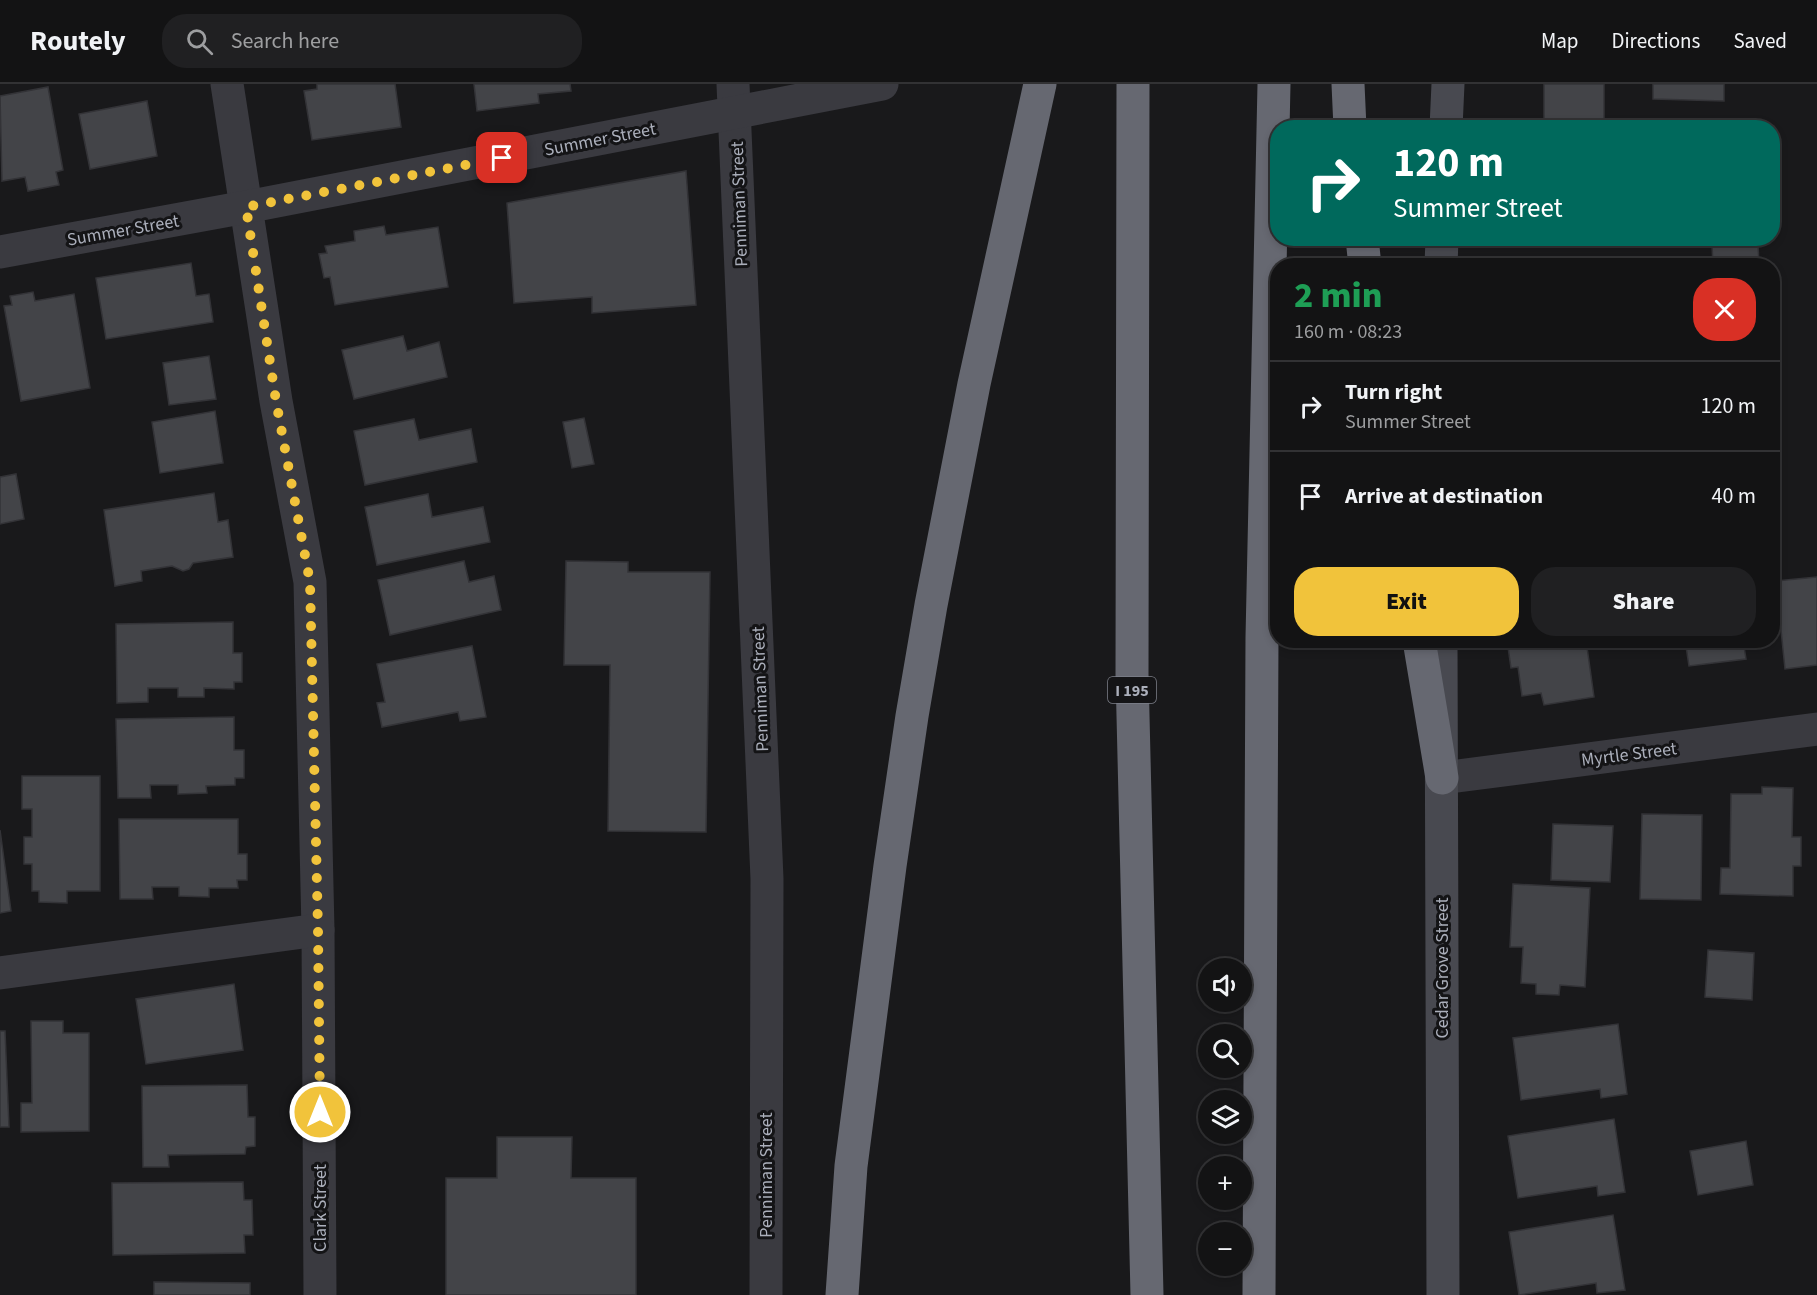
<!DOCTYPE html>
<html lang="en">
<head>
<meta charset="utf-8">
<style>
	body { margin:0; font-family:"Source Sans 3",sans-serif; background:#202022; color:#f1f3f6; height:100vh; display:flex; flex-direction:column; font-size:22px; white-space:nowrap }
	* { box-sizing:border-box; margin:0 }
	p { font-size:20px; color:#9d9ea0 }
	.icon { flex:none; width:33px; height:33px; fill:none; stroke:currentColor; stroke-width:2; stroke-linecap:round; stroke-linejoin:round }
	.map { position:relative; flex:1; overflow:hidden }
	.side { position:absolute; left:1270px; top:174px; width:510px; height:390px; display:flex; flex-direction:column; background:#131314; border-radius:24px; box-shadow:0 3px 9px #0003,0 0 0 2px #323234 }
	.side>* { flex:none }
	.hud { position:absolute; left:1270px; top:36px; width:510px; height:126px; border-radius:24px; box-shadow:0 3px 9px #0003,0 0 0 2px #323234; background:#00695c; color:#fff; overflow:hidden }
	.buttons { position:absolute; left:1198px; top:874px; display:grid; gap:12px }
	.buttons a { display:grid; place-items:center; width:54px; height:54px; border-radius:50%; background:#131314; box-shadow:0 3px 9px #0003,0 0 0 2px #323234; font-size:30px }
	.pin { position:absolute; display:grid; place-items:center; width:51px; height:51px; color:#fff; margin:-26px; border-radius:12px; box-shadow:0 3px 9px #0006 }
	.me { position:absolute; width:66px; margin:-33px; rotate:0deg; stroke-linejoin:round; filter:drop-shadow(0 0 4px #0008) }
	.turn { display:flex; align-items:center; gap:21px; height:126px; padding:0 24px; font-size:27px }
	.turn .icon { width:78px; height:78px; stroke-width:2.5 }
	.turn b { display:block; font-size:42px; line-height:51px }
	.round { display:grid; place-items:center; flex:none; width:63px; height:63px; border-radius:24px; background:#202022 }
	.overview { display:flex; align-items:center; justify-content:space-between; height:102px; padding:0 24px }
	h1 { font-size:36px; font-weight:800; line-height:45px; color:#1e9e55 }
	.button { display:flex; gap:12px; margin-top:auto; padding:12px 24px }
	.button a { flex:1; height:69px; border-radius:24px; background:#f1c33b; color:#111; font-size:24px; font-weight:800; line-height:69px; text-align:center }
	.button a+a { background:#202022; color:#f1f3f6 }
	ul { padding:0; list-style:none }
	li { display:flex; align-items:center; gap:18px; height:90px; padding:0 24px; border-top:2px solid #323234 }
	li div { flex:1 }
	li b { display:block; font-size:22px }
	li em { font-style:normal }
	header { display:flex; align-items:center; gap:36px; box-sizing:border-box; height:84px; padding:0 30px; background:#131314; border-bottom:2px solid #323234 }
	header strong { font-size:28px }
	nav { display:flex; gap:33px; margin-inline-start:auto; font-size:21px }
	.search { width:420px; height:54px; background:#202022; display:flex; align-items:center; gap:15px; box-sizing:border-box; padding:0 21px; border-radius:24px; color:#9d9ea0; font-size:22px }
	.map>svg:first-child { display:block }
	.building { fill:#434448; stroke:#333337; stroke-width:1.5 }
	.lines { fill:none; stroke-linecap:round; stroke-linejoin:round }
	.minor { stroke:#3a3a40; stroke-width:33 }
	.secondary { stroke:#484950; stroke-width:33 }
	.motorway { stroke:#666871; stroke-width:33 }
	.route { stroke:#f1c33b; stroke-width:10; stroke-dasharray:0 18 }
	.labels { text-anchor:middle; stroke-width:6; stroke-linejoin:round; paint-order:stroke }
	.shield { fill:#141416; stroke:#7e808a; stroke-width:1.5 }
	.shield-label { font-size:16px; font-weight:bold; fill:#abafbb }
	.street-label { font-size:18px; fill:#abafbb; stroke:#141416 }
</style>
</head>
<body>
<header>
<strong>Routely</strong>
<div class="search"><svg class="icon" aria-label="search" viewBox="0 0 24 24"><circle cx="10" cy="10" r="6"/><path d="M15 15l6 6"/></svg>Search here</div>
<nav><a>Map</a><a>Directions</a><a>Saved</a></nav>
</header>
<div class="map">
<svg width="1817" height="1211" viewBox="0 0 1817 1211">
	<rect width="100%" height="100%" fill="#19191b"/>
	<!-- building -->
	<g class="building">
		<polygon points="317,0 395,0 401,43 312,56 304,7 317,5"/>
		<polygon points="474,0 570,0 571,7 538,10 539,19 477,27"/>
		<rect x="1544" y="0" width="60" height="44"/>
		<polygon points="1653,0 1724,0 1724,17 1653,15"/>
		<polygon points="48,3 63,86 56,88 59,101 28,107 25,93 2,97 0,12"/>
		<polygon points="147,17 157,72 90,85 79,30"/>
		<polygon points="686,87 696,221 592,229 592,213 514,219 507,119"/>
		<polygon points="384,142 386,151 438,143 448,203 335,221 330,193 324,194 319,170 327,169 325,162 355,157 354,147"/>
		<polygon points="1758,159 1759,182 1713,182 1712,161"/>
		<polygon points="1637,173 1638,182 1569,182"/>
		<polygon points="191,179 196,212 209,210 213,238 106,255 96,194"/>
		<polygon points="33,208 35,217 74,210 90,304 21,317 4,222 12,221 10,212"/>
		<polygon points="403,252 407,267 439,258 447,293 354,315 342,266"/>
		<polygon points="209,272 216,315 169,321 163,279"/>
		<polygon points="215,327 223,379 160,389 152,338"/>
		<polygon points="584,334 594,380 572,384 563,338"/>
		<polygon points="414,335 419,356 471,345 477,378 365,401 354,347"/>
		<polygon points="16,390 24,435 0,440 0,393"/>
		<polygon points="214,409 218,438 228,436 233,473 193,479 189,485 183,487 172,482 141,487 142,497 115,502 104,426"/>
		<polygon points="428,410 432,433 483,423 490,458 377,481 365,423"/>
		<polygon points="464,477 469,498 494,492 501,526 390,551 378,496"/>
		<polygon points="566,477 628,478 628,488 710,488 706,748 608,747 610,581 564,581"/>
		<polygon points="1817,493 1817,581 1785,585 1776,497"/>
		<polygon points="233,538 233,569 242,569 242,598 234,598 234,605 204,604 204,613 178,613 178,604 148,604 148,618 117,619 116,540"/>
		<polygon points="1507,556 1586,556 1594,613 1544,621 1541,609 1522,612 1518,583 1511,584"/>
		<polygon points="1685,556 1743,556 1746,575 1689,582"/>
		<polygon points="472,562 486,633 460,637 458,628 382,643 377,619 385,618 377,580"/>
		<polygon points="234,633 234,666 244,666 244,694 235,694 235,701 206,702 207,709 178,710 178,701 150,701 151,714 118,714 116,635"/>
		<polygon points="22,692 100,692 100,807 67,807 67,819 39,818 39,807 32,807 32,780 24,780 24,753 32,753 32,725 22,725"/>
		<polygon points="1762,703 1793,704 1792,753 1801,753 1801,782 1793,782 1793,812 1720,810 1721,784 1730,784 1731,710 1762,710"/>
		<polygon points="1642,730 1702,731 1701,816 1640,815"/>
		<polygon points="119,735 238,735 238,770 247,770 247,796 237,796 238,804 209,804 209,813 179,812 179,803 152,803 153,815 120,815"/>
		<polygon points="1553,740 1613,742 1610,798 1551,796"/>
		<polygon points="0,746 11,827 0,829"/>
		<polygon points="1513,800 1590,804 1585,903 1560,901 1559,911 1536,910 1536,900 1521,899 1523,863 1510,863"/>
		<polygon points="1708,866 1754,869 1752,916 1705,913"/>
		<polygon points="234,900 243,966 146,980 136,915"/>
		<polygon points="31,937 63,937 63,949 89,949 89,1047 21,1048 21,1019 32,1019"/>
		<polygon points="1618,940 1627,1010 1601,1014 1600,1005 1521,1016 1513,954"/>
		<polygon points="0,947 5,947 9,1043 0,1043"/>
		<polygon points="247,1001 248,1033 255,1033 255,1062 246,1063 245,1070 168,1071 169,1083 143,1083 142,1002"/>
		<polygon points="1614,1035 1625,1108 1598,1112 1597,1102 1518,1114 1508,1052"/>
		<polygon points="497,1053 572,1053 571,1094 636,1094 636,1211 446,1211 446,1094 497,1094"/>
		<polygon points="1746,1057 1753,1101 1698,1111 1690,1067"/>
		<polygon points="243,1098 244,1116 252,1116 253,1151 244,1151 245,1169 113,1171 112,1099"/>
		<polygon points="1613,1131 1625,1206 1597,1209 1596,1199 1519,1211 1509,1148"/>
		<polygon points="154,1198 250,1199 250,1211 154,1211"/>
	</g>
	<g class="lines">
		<!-- minor -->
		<g class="minor">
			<polyline points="227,0 276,317 310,498 318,846 320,1211"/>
			<polyline points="733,0 767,795 766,1211"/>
			<polyline points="0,168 246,123 882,0"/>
			<polyline points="1442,694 1817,645"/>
			<polyline points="0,889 318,846"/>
		</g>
		<!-- secondary -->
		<g class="secondary">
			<polyline points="1446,44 1448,0"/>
			<polyline points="1441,182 1442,154"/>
			<polyline points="1441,556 1443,1211"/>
		</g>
		<!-- motorway -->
		<g class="motorway">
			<polyline points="1133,0 1132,590 1147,1211"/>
			<polyline points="1348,0 1350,44"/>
			<polyline points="1362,154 1365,182"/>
			<polyline points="1419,556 1442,694"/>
			<polyline points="842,1211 851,1082 890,782 912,632 931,521 974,300 1040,0"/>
			<polyline points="1259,1211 1262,553 1274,0"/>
		</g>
	</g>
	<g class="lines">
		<!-- route -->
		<polyline class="route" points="320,1028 318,846 310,498 276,317 246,123 502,74"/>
	</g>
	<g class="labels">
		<!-- shield labels -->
		<rect class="shield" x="1108" y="593" width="48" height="26" rx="4.5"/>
		<g class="shield-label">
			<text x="1132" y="612">I 195</text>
		</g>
		<!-- street labels -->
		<g class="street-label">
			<text transform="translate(600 55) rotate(-11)" y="6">Summer Street</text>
			<text transform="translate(739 120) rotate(-92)" y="6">Penniman Street</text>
			<text transform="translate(123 146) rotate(-10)" y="6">Summer Street</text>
			<text transform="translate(760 605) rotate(-92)" y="6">Penniman Street</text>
			<text transform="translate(1629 670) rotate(-7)" y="6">Myrtle Street</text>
			<text transform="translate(1442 884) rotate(-90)" y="6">Cedar Grove Street</text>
			<text transform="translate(766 1091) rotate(-90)" y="6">Penniman Street</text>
			<text transform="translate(320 1124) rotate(-90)" y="6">Clark Street</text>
		</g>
	</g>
</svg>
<div class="buttons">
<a><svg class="icon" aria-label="sound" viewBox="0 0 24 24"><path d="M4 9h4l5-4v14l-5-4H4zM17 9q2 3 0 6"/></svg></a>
<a><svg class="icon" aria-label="search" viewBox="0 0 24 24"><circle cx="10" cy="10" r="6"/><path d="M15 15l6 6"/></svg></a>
<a><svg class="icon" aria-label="layers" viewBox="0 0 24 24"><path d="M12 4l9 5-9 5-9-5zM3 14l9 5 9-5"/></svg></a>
<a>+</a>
<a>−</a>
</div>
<div class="pin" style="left:502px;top:74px;background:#d93025"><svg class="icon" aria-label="arrive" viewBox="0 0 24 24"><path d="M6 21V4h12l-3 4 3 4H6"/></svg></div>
<svg class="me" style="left:320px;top:1028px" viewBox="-20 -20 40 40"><circle r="17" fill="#f1c33b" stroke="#fff" stroke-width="3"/><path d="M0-11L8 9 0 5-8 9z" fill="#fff"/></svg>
<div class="hud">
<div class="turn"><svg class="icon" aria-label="right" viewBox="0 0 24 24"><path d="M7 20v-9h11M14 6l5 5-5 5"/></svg><div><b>120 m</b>Summer Street</div></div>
</div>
<section class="side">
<div class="overview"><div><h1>2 min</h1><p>160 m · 08:23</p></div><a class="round" style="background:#d93025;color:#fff"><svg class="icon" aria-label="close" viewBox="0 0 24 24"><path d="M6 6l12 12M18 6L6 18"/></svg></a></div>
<ul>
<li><svg class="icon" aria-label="right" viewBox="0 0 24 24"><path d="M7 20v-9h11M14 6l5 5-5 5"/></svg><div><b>Turn right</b><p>Summer Street</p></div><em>120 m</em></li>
<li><svg class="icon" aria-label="arrive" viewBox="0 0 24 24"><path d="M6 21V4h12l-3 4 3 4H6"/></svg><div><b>Arrive at destination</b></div><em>40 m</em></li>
</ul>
<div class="button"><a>Exit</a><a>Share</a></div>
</section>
</div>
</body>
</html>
